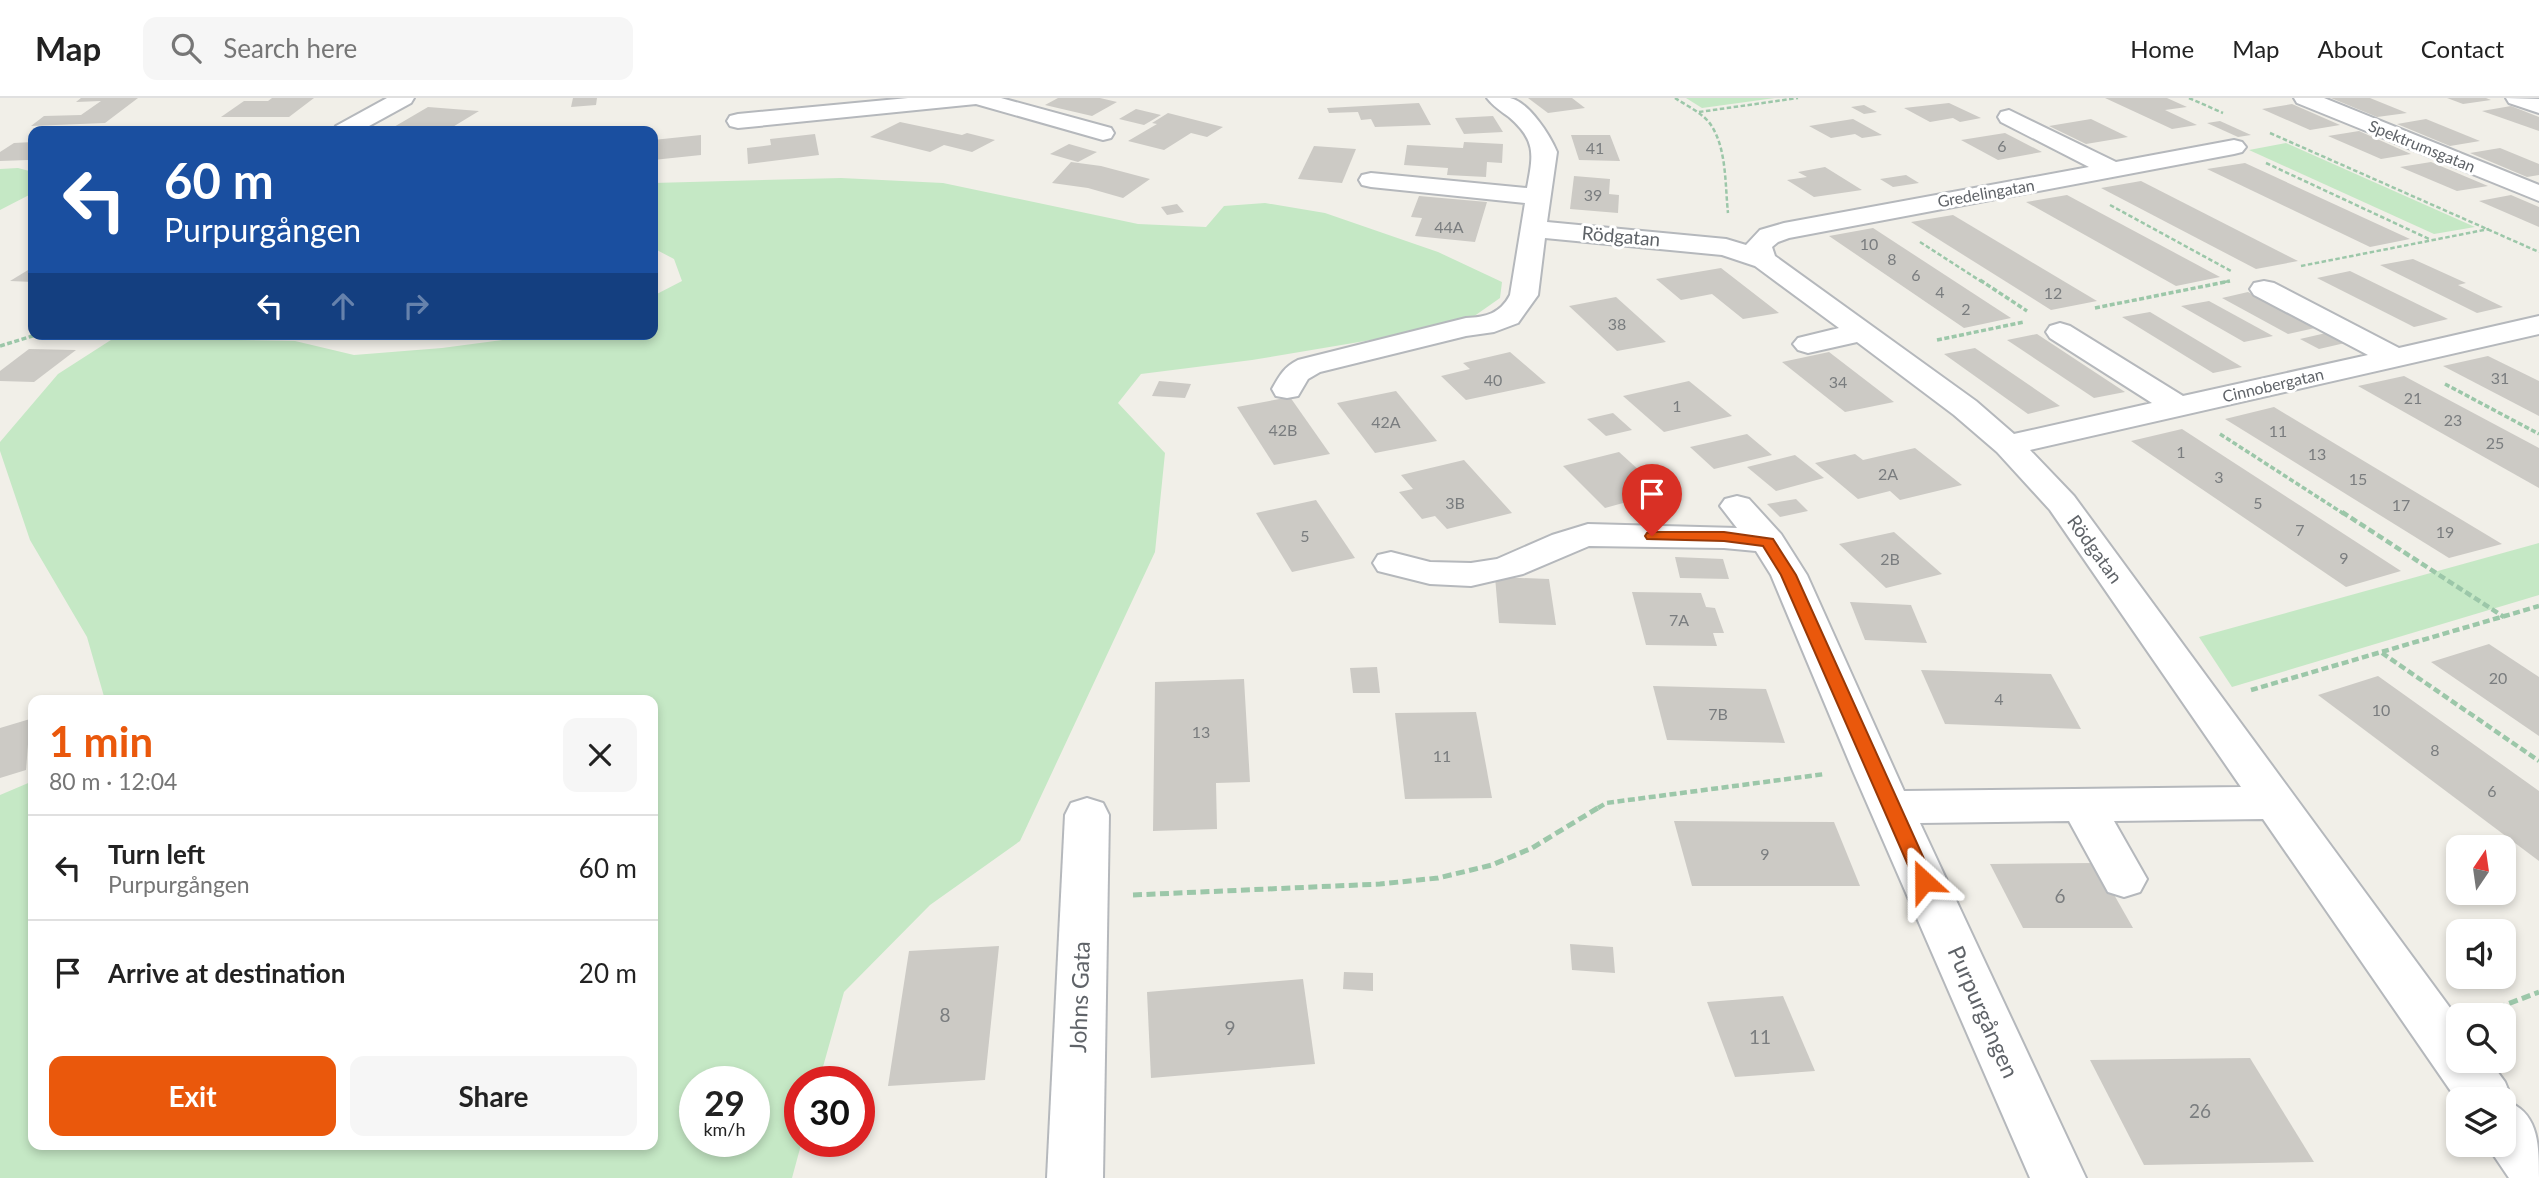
<!DOCTYPE html>
<html lang="en">
<head>
<meta charset="utf-8">
<style>
	body { margin:0; font-family:Lato,sans-serif; background:#f6f6f6; color:#222; height:100vh; display:flex; flex-direction:column; font-size:26px; white-space:nowrap }
	* { box-sizing:border-box; margin:0 }
	p { font-size:23px; color:#767676 }
	.icon { flex:none; width:38px; height:38px; fill:none; stroke:currentColor; stroke-width:2; stroke-linecap:round; stroke-linejoin:round }
	.map { position:relative; flex:1; overflow:hidden }
	.panel { position:absolute; left:28px; top:597px; width:630px; height:455px; display:flex; flex-direction:column; background:#fff; border-radius:14px; box-shadow:0 4px 10px #0003 }
	.panel>* { flex:none }
	.banner { position:absolute; left:28px; top:28px; width:630px; height:214px; border-radius:14px; box-shadow:0 4px 10px #0003; background:#1a4fa0; color:#fff; overflow:hidden }
	.needle { width:46px; rotate:13deg }
	.controls { position:absolute; left:2446px; top:737px; display:grid; gap:14px }
	.controls a { display:grid; place-items:center; width:70px; height:70px; border-radius:14px; background:#fff; box-shadow:0 4px 10px #0003; font-size:35px }
	.speed { position:absolute; left:679px; top:968px; display:flex; gap:14px; font-size:35px; font-weight:700; text-align:center }
	.speed>* { display:grid; place-content:center; width:91px; height:91px; border-radius:50%; background:#fff; box-shadow:0 4px 10px #0003; line-height:1 }
	.speed small { font-size:18px; font-weight:400 }
	.speed .limit { border:10px solid #d22; background:#fff; color:#111 }
	.pin { position:absolute; display:grid; place-items:center; width:60px; height:60px; color:#fff; margin:-72px -30px; border-radius:50% 50% 50% 0; rotate:-45deg; box-shadow:0 0 7px #0007 }
	.pin .icon { rotate:45deg }
	.me { position:absolute; width:77px; margin:-38px; rotate:336deg; stroke-linejoin:round; filter:drop-shadow(0 0 5px #0008) }
	.turn { display:flex; align-items:center; gap:24px; height:147px; padding:0 21px; font-size:32px }
	.turn .icon { width:91px; height:91px; stroke-width:2.5 }
	.turn b { display:block; font-size:49px; line-height:60px }
	.lanes { display:flex; align-items:center; height:66px; padding:0 21px; background:#0003; justify-content:center; gap:35px; direction:ltr }
	.lanes .off { opacity:.35 }
	.round { display:grid; place-items:center; flex:none; width:74px; height:74px; border-radius:14px; background:#f6f6f6 }
	.summary { display:flex; align-items:center; justify-content:space-between; height:119px; padding:0 21px }
	h1 { font-size:42px; font-weight:700; line-height:52px; color:#ea580c }
	.button { display:flex; gap:14px; margin-top:auto; padding:14px 21px }
	.button a { flex:1; height:80px; border-radius:14px; background:#ea580c; color:#fff; font-size:28px; font-weight:700; line-height:80px; text-align:center }
	.button a+a { background:#f6f6f6; color:#222 }
	ul { padding:0; list-style:none }
	li { display:flex; align-items:center; gap:21px; height:105px; padding:0 21px; border-top:2px solid #e0e0e0 }
	li div { flex:1 }
	li b { display:block; font-size:26px }
	li em { font-style:normal }
	header { display:flex; align-items:center; gap:42px; box-sizing:border-box; height:98px; padding:0 35px; background:#fff; border-bottom:2px solid #e0e0e0 }
	header strong { font-size:33px }
	nav { display:flex; gap:38px; margin-inline-start:auto; font-size:24px }
	.search { width:490px; height:63px; background:#f6f6f6; display:flex; align-items:center; gap:18px; box-sizing:border-box; padding:0 24px; border-radius:14px; color:#767676; font-size:26px }
	.map>svg:first-child { display:block }
	.green { fill:#c5e8c5; fill-rule:evenodd }
	.building { fill:#cccac5 }
	.lines { fill:none; stroke-linecap:round; stroke-linejoin:round }
	.minor-casing { stroke:#b5b8bc; stroke-width:4 }
	.path-far3 { stroke:#9cc7a9; stroke-width:2.5; stroke-dasharray:4.5 2.5; stroke-linecap:butt }
	.path-far2 { stroke:#9cc7a9; stroke-width:3.5; stroke-dasharray:5 2.5; stroke-linecap:butt }
	.path-far1 { stroke:#9cc7a9; stroke-width:4.5; stroke-dasharray:7 3.5; stroke-linecap:butt }
	.path { stroke:#9cc7a9; stroke-width:5; stroke-dasharray:9 4.5; stroke-linecap:butt }
	.minor { fill:#fff; fill-rule:evenodd }
	.route { fill:#ea580c; stroke:#983908; stroke-width:2 }
	.labels { text-anchor:middle; stroke-width:6; stroke-linejoin:round; paint-order:stroke }
	.number-label { font-size:16px; fill:#7a7d7f }
	.far-street-label { font-size:16px; fill:#5f6368; stroke:#fff }
	.street-label { font-size:19px; fill:#5f6368; stroke:#fff }
	.near-number-label { font-size:19px; fill:#7a7d7f }
	.near-street-label { font-size:23px; fill:#5f6368; stroke:#fff }
</style>
</head>
<body>
<header>
<strong>Map</strong>
<div class="search"><svg class="icon" aria-label="search" viewBox="0 0 24 24"><circle cx="10" cy="10" r="6"/><path d="M15 15l6 6"/></svg>Search here</div>
<nav><a>Home</a><a>Map</a><a>About</a><a>Contact</a></nav>
</header>
<div class="map">
<svg width="2539" height="1080" viewBox="0 0 2539 1080">
	<rect width="100%" height="100%" fill="#f1efe8"/>
	<!-- green -->
	<g class="green">
		<polygon points="1686,0 1775,0 1702,10"/>
		<polygon points="2286,45 2475,129 2434,136 2249,52"/>
		<polygon points="18,70 33,74 33,95 0,112 0,71"/>
		<path d="M841,80L943,85L1138,126L1206,129L1224,108L1265,105L1325,115L1438,154L1502,184L1500,200L1473,219L1377,241L1252,262L1141,276L1118,305L1165,355L1155,454L1020,743L930,807L844,894L819,983L800,984V1043H802L792,1080H0V697L33,683V1046H653V602H105L87,539L30,442L0,353V344L58,276L114,240L295,243L354,257L442,250L510,241L524,236H653V198L682,183L674,161L653,150V85ZM695,984H754V1043H695Z"/>
		<polygon points="2539,445 2539,497 2232,589 2199,539"/>
	</g>
	<!-- building -->
	<g class="building">
		<polygon points="81,0 138,0 105,25 31,28 44,18 81,17 101,3 76,4"/>
		<polygon points="272,0 314,0 289,19 221,19 244,3 268,3"/>
		<polygon points="573,0 597,0 596,7 571,9"/>
		<polygon points="1058,0 1100,0 1117,4 1092,18 1045,7"/>
		<polygon points="1528,0 1572,0 1585,10 1548,15"/>
		<polygon points="2105,0 2167,0 2187,9 2165,12 2197,27 2172,31"/>
		<polygon points="2331,0 2370,0 2407,15 2377,19"/>
		<polygon points="2447,0 2486,0 2491,2 2463,6"/>
		<polygon points="1419,5 1431,27 1375,29 1371,21 1361,22 1358,14 1329,15 1327,10"/>
		<polygon points="1949,5 1981,20 1960,24 1953,20 1930,24 1904,10"/>
		<polygon points="2292,6 2340,27 2310,32 2262,11"/>
		<polygon points="1864,7 1877,14 1864,16 1851,9"/>
		<polygon points="2511,8 2539,19 2539,33 2482,13"/>
		<polygon points="428,9 479,13 451,30 440,29 434,33 387,33"/>
		<polygon points="1136,11 1161,17 1144,27 1119,21"/>
		<polygon points="1168,15 1223,29 1207,39 1191,35 1164,52 1128,43 1157,26 1152,25"/>
		<polygon points="1493,18 1503,34 1464,36 1455,20"/>
		<polygon points="1853,21 1882,37 1862,40 1855,36 1831,40 1809,28"/>
		<polygon points="2091,21 2128,39 2086,46 2049,28"/>
		<polygon points="2426,21 2480,43 2450,48 2397,26"/>
		<polygon points="2220,23 2251,37 2238,39 2207,25"/>
		<polygon points="900,24 962,37 967,35 995,42 972,54 944,47 930,54 870,39"/>
		<polygon points="2359,33 2411,56 2381,61 2328,38"/>
		<polygon points="2005,35 2042,54 1998,62 1961,42"/>
		<polygon points="815,36 819,57 748,66 747,50 771,47 770,41"/>
		<polygon points="701,37 701,57 653,62 653,42"/>
		<polygon points="1571,37 1610,37 1620,63 1579,62"/>
		<polygon points="33,44 33,58 28,62 0,63 0,54 14,45"/>
		<polygon points="1464,44 1503,46 1502,65 1487,64 1486,79 1447,77 1448,70 1404,67 1407,47 1463,50"/>
		<polygon points="1069,46 1097,54 1078,64 1050,56"/>
		<polygon points="1314,48 1356,51 1342,85 1298,81"/>
		<polygon points="2500,50 2539,66 2539,77 2527,79 2470,55"/>
		<polygon points="1071,64 1101,68 1150,81 1123,100 1088,90 1052,85"/>
		<polygon points="2431,64 2488,88 2457,93 2400,69"/>
		<polygon points="2245,65 2410,141 2370,149 2207,71"/>
		<polygon points="1825,69 1862,92 1814,99 1787,82 1807,79 1798,74"/>
		<polygon points="1906,77 1919,85 1893,89 1880,81"/>
		<polygon points="1574,78 1610,81 1609,96 1619,97 1618,115 1570,111"/>
		<polygon points="2141,83 2298,163 2256,171 2101,90"/>
		<polygon points="2067,97 2220,179 2176,188 2026,104"/>
		<polygon points="2511,97 2539,109 2539,129 2479,103"/>
		<polygon points="1419,98 1487,104 1475,144 1415,138 1422,120 1411,119"/>
		<polygon points="1177,106 1184,114 1167,117 1161,109"/>
		<polygon points="1953,117 2097,203 2051,212 1911,124"/>
		<polygon points="1873,130 2011,220 1964,230 1829,138"/>
		<polygon points="2413,161 2466,185 2458,187 2503,209 2477,215 2380,167"/>
		<polygon points="33,169 33,184 10,183"/>
		<polygon points="1721,170 1779,215 1743,221 1712,196 1681,202 1656,181"/>
		<polygon points="2350,173 2448,221 2414,229 2317,180"/>
		<polygon points="2248,194 2315,230 2288,236 2222,200"/>
		<polygon points="1616,199 1666,244 1617,253 1569,208"/>
		<polygon points="2209,203 2273,238 2244,244 2181,208"/>
		<polygon points="2150,214 2242,269 2213,275 2122,219"/>
		<polygon points="2326,235 2345,245 2319,251 2300,241"/>
		<polygon points="2037,236 2125,294 2094,300 2007,242"/>
		<polygon points="1975,250 2060,308 2028,316 1944,256"/>
		<polygon points="29,251 76,252 34,284 0,283 0,273"/>
		<polygon points="1510,254 1546,285 1466,302 1441,278 1470,271 1463,265"/>
		<polygon points="1829,254 1894,304 1845,314 1782,264"/>
		<polygon points="2488,258 2539,283 2539,318 2443,268"/>
		<polygon points="2404,278 2539,350 2539,390 2358,288"/>
		<polygon points="1159,283 1191,286 1185,300 1152,298"/>
		<polygon points="1689,283 1732,318 1664,334 1623,298"/>
		<polygon points="1396,293 1437,343 1375,355 1337,305"/>
		<polygon points="1290,299 1330,356 1274,367 1237,309"/>
		<polygon points="2274,309 2502,446 2449,460 2225,321"/>
		<polygon points="1613,315 1632,332 1606,338 1587,321"/>
		<polygon points="2182,331 2401,473 2346,489 2131,343"/>
		<polygon points="1747,336 1772,357 1714,371 1690,349"/>
		<polygon points="1915,350 1962,387 1900,402 1890,393 1858,401 1815,365 1855,356 1863,362"/>
		<polygon points="1619,354 1663,394 1605,410 1563,368"/>
		<polygon points="1795,357 1824,380 1776,393 1747,369"/>
		<polygon points="1464,362 1512,415 1447,431 1435,418 1422,421 1399,394 1413,391 1401,377"/>
		<polygon points="1796,401 1808,413 1780,419 1767,406"/>
		<polygon points="1316,402 1355,460 1292,474 1256,415"/>
		<polygon points="1894,434 1942,476 1886,490 1839,446"/>
		<polygon points="1675,459 1723,461 1729,481 1680,480"/>
		<polygon points="1495,479 1549,481 1556,527 1499,525"/>
		<polygon points="1632,494 1701,495 1706,509 1715,510 1724,535 1713,535 1717,548 1646,547"/>
		<polygon points="1850,504 1911,507 1927,545 1865,542"/>
		<polygon points="2489,546 2539,579 2539,638 2431,564"/>
		<polygon points="1377,569 1380,595 1353,595 1350,570"/>
		<polygon points="1921,572 2051,576 2081,631 1945,626"/>
		<polygon points="2378,578 2539,693 2539,763 2318,597"/>
		<polygon points="1244,581 1250,684 1216,685 1217,731 1153,733 1155,584"/>
		<polygon points="1653,588 1766,591 1785,645 1667,642"/>
		<polygon points="1476,614 1492,700 1405,701 1395,615"/>
		<polygon points="30,621 26,672 0,680 0,630"/>
		<polygon points="1674,723 1834,724 1860,788 1692,788"/>
		<polygon points="2096,765 2133,830 2023,830 1990,766"/>
		<polygon points="1570,846 1613,849 1615,875 1572,872"/>
		<polygon points="999,848 985,982 888,988 909,853"/>
		<polygon points="1344,874 1373,875 1373,893 1343,891"/>
		<polygon points="1303,881 1315,966 1151,980 1147,894"/>
		<polygon points="1783,898 1815,973 1735,979 1707,904"/>
		<polygon points="2250,960 2314,1064 2144,1067 2090,962"/>
	</g>
	<g class="lines">
		<defs>
			<g id="minor">
				<polygon points="387,0 414,0 411,5 360,33 333,33 336,28"/>
				<polygon points="908,0 1001,0 1111,30 1114,35 1111,40 1103,42 976,6 738,30 730,28 727,23 730,18 738,16"/>
				<path d="M1487,0C1494,0 1503,0 1510,0C1529,4 1550,37 1557,54L1547,124L1726,141L1746,147L1760,132L1784,125L2089,69L2001,24L1998,19L2001,14L2009,12L2116,64L2234,42L2242,44L2246,49L2242,54L2234,56L1789,140L1778,144L1772,149L1775,158L1976,303L2014,336L2152,305L2050,240L2046,234L2050,228L2060,225L2070,228L2183,298L2368,257L2254,197L2250,191L2254,185L2264,183L2274,185L2399,250L2539,218V236L2030,352L2074,398L2459,922V962H2489L2505,984L2512,1001L2511,1005C2539,1018 2539,1049 2539,1080H2509L2486,1046H2504V1001H2459V1005L2263,721L2114,723L2147,781L2140,794L2124,799L2108,794L2069,723L1920,725L2086,1080H2030L1853,673L1771,477L1756,453L1724,450L1589,448L1523,476L1471,488L1430,486L1378,473L1373,465L1378,457L1391,454L1430,464L1471,465L1497,461L1552,437L1588,426L1737,430L1720,408L1725,401L1737,398L1749,401L1781,436L1807,477L1904,693L2241,689L2050,412L1997,354L1954,317L1857,244L1808,255L1798,252L1793,246L1798,240L1839,230L1755,168L1722,157L1545,140L1538,197L1518,225L1494,234L1466,238L1320,274L1308,281L1298,298L1287,300L1276,298L1272,291C1280,277 1284,269 1298,262L1466,220C1486,219 1500,216 1510,197L1525,105L1371,89L1362,87L1359,82L1362,77L1371,75L1527,90C1533,57 1537,43 1509,19C1501,13 1493,8 1487,0Z"/>
				<polygon points="2294,0 2324,0 2539,87 2539,103 2297,5"/>
				<polygon points="2506,0 2539,1 2539,15 2509,5"/>
				<polygon points="1087,700 1103,705 1109,717 1103,1080 1047,1080 1065,717 1071,705"/>
			</g>
		</defs>
		<!-- minor casing -->
		<use href="#minor" class="minor-casing"/>
		<!-- path-far3 -->
		<g class="path-far3">
			<path d="M1675,0C1687,8 1703,15 1711,27C1727,51 1725,88 1728,115"/>
			<polyline points="2189,0 2223,15"/>
			<polyline points="1699,14 1798,0"/>
			<polyline points="2270,35 2539,154"/>
			<polyline points="2266,65 2429,141"/>
			<polyline points="2110,107 2231,173"/>
			<polyline points="1920,144 1982,184"/>
			<polyline points="2301,168 2489,131"/>
			<polyline points="2224,184 2230,183"/>
		</g>
		<!-- path-far2 -->
		<g class="path-far2">
			<polyline points="1980,182 2027,213"/>
			<polyline points="2095,210 2230,183"/>
			<polyline points="1937,242 2024,224"/>
			<polyline points="0,248 39,236"/>
			<polyline points="2445,286 2539,336"/>
			<polyline points="2220,336 2344,416"/>
		</g>
		<!-- path-far1 -->
		<g class="path-far1">
			<polyline points="2342,414 2504,519"/>
			<polyline points="2382,555 2539,663"/>
			<polyline points="2251,592 2539,508"/>
			<polyline points="1598,710 1606,705 1825,676"/>
		</g>
		<!-- path -->
		<g class="path">
			<polyline points="1133,797 1380,786 1438,780 1492,767 1532,750 1601,708"/>
			<polyline points="2484,915 2539,894"/>
		</g>
		<!-- minor -->
		<use href="#minor" class="minor"/>
	</g>
	<!-- route -->
	<polygon class="route" points="1652,434 1724,434 1773,441 1796,477 1934,783 1931,788 1924,791 1917,788 1915,783 1781,477 1763,448 1724,443 1647,441 1645,438 1647,435"/>
	<g class="labels">
		<!-- number labels -->
		<g class="number-label">
			<text x="2002" y="54">6</text>
			<text x="1595" y="56">41</text>
			<text x="1593" y="103">39</text>
			<text x="1449" y="135">44A</text>
			<text x="1869" y="152">10</text>
			<text x="1892" y="167">8</text>
			<text x="1916" y="183">6</text>
			<text x="1940" y="200">4</text>
			<text x="2053" y="201">12</text>
			<text x="1966" y="217">2</text>
			<text x="1617" y="232">38</text>
			<text x="2500" y="286">31</text>
			<text x="1493" y="288">40</text>
			<text x="1838" y="290">34</text>
			<text x="2413" y="306">21</text>
			<text x="1677" y="314">1</text>
			<text x="2453" y="328">23</text>
			<text x="1386" y="330">42A</text>
			<text x="1283" y="338">42B</text>
			<text x="2278" y="339">11</text>
			<text x="2495" y="351">25</text>
			<text x="2181" y="360">1</text>
			<text x="2317" y="362">13</text>
			<text x="1888" y="382">2A</text>
			<text x="2219" y="385">3</text>
			<text x="2358" y="387">15</text>
			<text x="1455" y="411">3B</text>
			<text x="2258" y="411">5</text>
			<text x="2401" y="413">17</text>
			<text x="2300" y="438">7</text>
			<text x="2445" y="440">19</text>
			<text x="1305" y="444">5</text>
			<text x="2344" y="466">9</text>
			<text x="1890" y="467">2B</text>
			<text x="1679" y="528">7A</text>
			<text x="2498" y="586">20</text>
			<text x="1999" y="607">4</text>
			<text x="2381" y="618">10</text>
			<text x="1718" y="622">7B</text>
			<text x="1201" y="640">13</text>
			<text x="2435" y="658">8</text>
			<text x="1442" y="664">11</text>
			<text x="2492" y="699">6</text>
			<text x="1765" y="762">9</text>
		</g>
		<!-- far-street labels -->
		<g class="far-street-label">
			<text transform="translate(2422 48) rotate(22)" y="6">Spektrumsgatan</text>
			<text transform="translate(1986 95) rotate(-10)" y="6">Gredelingatan</text>
			<text transform="translate(2273 287) rotate(-13)" y="6">Cinnobergatan</text>
		</g>
		<!-- street labels -->
		<g class="street-label">
			<text transform="translate(1621 138) rotate(5)" y="7">Rödgatan</text>
			<text transform="translate(2095 451) rotate(54)" y="7">Rödgatan</text>
		</g>
		<!-- near-number labels -->
		<g class="near-number-label">
			<text x="2060" y="805">6</text>
			<text x="945" y="924">8</text>
			<text x="1230" y="937">9</text>
			<text x="1760" y="946">11</text>
			<text x="2200" y="1020">26</text>
		</g>
		<!-- near-street labels -->
		<g class="near-street-label">
			<text transform="translate(1080 899) rotate(-88)" y="8">Johns Gata</text>
			<text transform="translate(1983 914) rotate(66)" y="8">Purpurgången</text>
		</g>
	</g>
</svg>
<div class="controls">
<a><svg class="needle" viewBox="-14 -14 28 28"><path d="M0-13l5 13h-10z" fill="#e53935"/><path d="M0 13l5-13h-10z" fill="#767676"/></svg></a>
<a><svg class="icon" aria-label="sound" viewBox="0 0 24 24"><path d="M4 9h4l5-4v14l-5-4H4zM17 9q2 3 0 6"/></svg></a>
<a><svg class="icon" aria-label="search" viewBox="0 0 24 24"><circle cx="10" cy="10" r="6"/><path d="M15 15l6 6"/></svg></a>
<a><svg class="icon" aria-label="layers" viewBox="0 0 24 24"><path d="M12 4l9 5-9 5-9-5zM3 14l9 5 9-5"/></svg></a>
</div>
<div class="speed"><div>29<small>km/h</small></div><div class="limit">30</div></div>
<div class="pin" style="left:1652px;top:438px;background:#d93025"><svg class="icon" aria-label="arrive" viewBox="0 0 24 24"><path d="M6 21V4h12l-3 4 3 4H6"/></svg></div>
<svg class="me" style="left:1924px;top:783px" viewBox="-20 -20 40 40"><path d="M0-17L14 15 0 8-14 15z" fill="#ea580c" stroke="#fff" stroke-width="4"/></svg>
<div class="banner">
<div class="turn"><svg class="icon" aria-label="left" viewBox="0 0 24 24"><path d="M17 20v-9H6M10 6l-5 5 5 5"/></svg><div><b>60 m</b>Purpurgången</div></div>
<div class="lanes"><svg class="icon" aria-label="left" viewBox="0 0 24 24"><path d="M17 20v-9H6M10 6l-5 5 5 5"/></svg><svg class="icon off" aria-label="ahead" viewBox="0 0 24 24"><path d="M12 20V5M6 11l6-6 6 6"/></svg><svg class="icon off" aria-label="right" viewBox="0 0 24 24"><path d="M7 20v-9h11M14 6l5 5-5 5"/></svg></div>
</div>
<section class="panel">
<div class="summary"><div><h1>1 min</h1><p>80 m · 12:04</p></div><a class="round"><svg class="icon" aria-label="close" viewBox="0 0 24 24"><path d="M6 6l12 12M18 6L6 18"/></svg></a></div>
<ul>
<li><svg class="icon" aria-label="left" viewBox="0 0 24 24"><path d="M17 20v-9H6M10 6l-5 5 5 5"/></svg><div><b>Turn left</b><p>Purpurgången</p></div><em>60 m</em></li>
<li><svg class="icon" aria-label="arrive" viewBox="0 0 24 24"><path d="M6 21V4h12l-3 4 3 4H6"/></svg><div><b>Arrive at destination</b></div><em>20 m</em></li>
</ul>
<div class="button"><a>Exit</a><a>Share</a></div>
</section>
</div>
</body>
</html>
